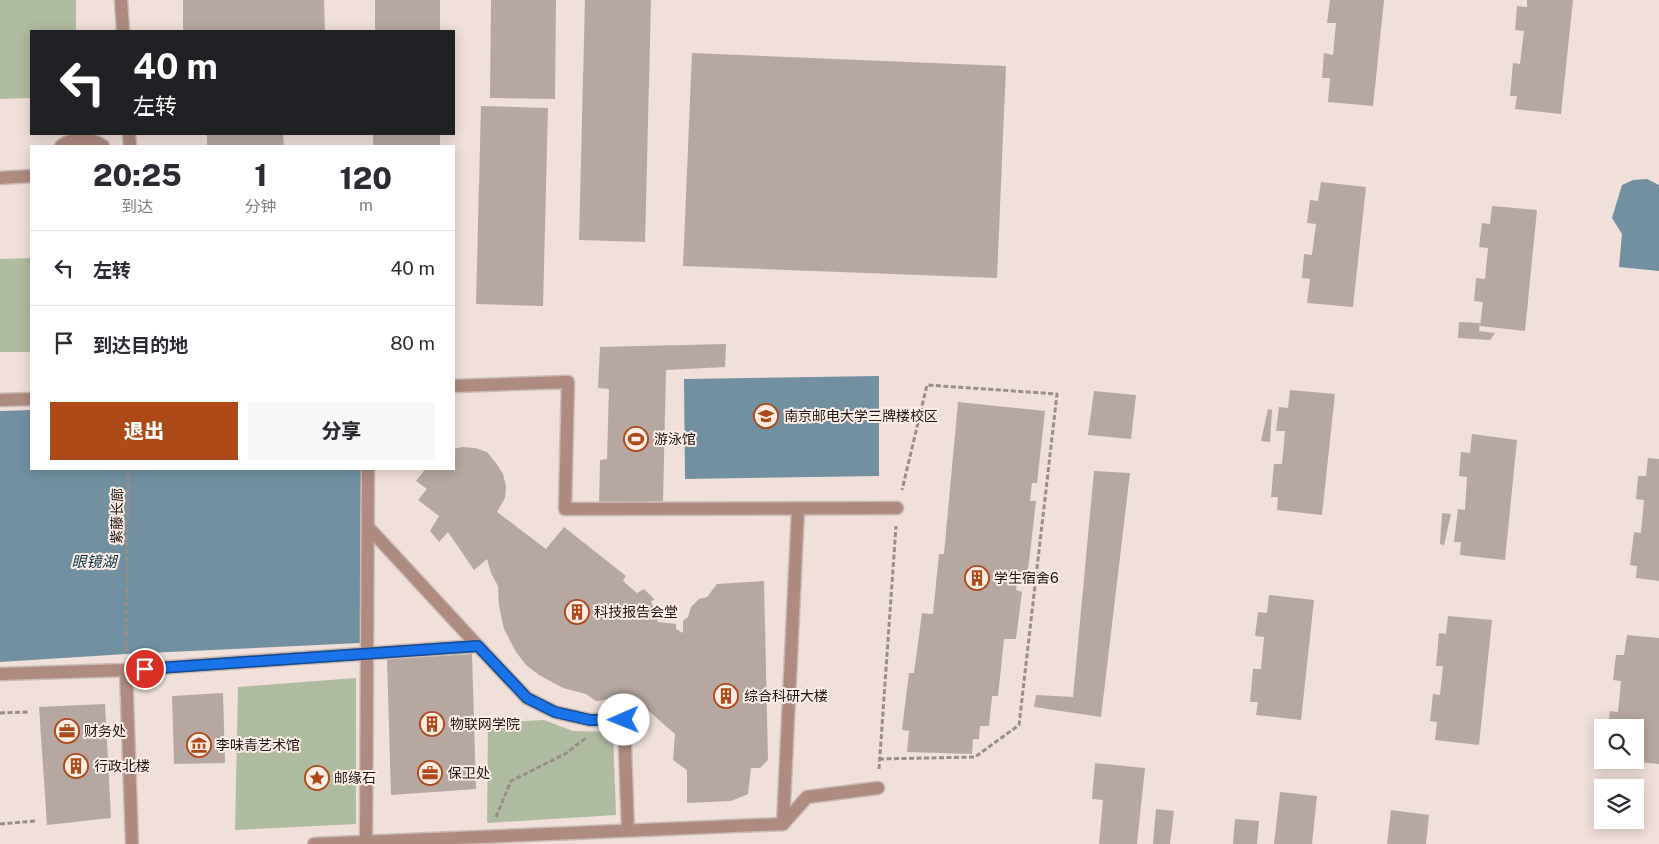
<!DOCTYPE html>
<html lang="zh">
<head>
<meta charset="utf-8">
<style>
	body { margin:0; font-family:"Public Sans","Noto Sans SC",sans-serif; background:#f7f7f7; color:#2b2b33; height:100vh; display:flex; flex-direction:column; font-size:19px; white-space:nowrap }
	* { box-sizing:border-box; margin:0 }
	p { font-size:16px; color:#7c7c81 }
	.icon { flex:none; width:28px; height:28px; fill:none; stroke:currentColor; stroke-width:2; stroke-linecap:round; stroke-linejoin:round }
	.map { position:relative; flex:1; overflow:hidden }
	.panel { position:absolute; left:30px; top:145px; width:425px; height:325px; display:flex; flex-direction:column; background:#fff; border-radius:0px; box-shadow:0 2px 12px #0003 }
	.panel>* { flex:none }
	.hud { position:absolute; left:30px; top:30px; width:425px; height:105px; border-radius:0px; box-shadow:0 2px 12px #0003; background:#202124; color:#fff; overflow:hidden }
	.fabs { position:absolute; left:1594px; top:719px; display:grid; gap:10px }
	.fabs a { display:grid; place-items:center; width:50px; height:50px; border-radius:0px; background:#fff; box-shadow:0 2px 12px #0003; font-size:25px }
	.pin { position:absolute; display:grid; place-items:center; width:42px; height:42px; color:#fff; margin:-21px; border:2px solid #fff; border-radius:50%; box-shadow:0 1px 5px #0007 }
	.me { position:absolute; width:55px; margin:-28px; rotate:269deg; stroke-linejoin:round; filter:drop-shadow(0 0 4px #0008) }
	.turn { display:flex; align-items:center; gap:18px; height:105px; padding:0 20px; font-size:22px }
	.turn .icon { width:65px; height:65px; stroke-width:2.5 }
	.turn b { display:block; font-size:35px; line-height:42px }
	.eta { display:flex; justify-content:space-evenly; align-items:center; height:85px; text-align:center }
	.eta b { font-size:30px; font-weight:800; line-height:35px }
	.primary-button { display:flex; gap:10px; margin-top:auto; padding:10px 20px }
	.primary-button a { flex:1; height:58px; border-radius:0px; background:#ae4918; color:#fff; font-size:20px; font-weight:800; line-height:58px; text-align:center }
	.primary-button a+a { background:#f7f7f7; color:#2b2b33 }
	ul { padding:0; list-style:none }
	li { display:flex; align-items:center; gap:15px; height:75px; padding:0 20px; border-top:1px solid #e1e1e2 }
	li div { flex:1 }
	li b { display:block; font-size:19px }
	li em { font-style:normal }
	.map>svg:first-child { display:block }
	.green { fill:#b0bca0 }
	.water { fill:#7191a2 }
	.building { fill:#b7a7a1 }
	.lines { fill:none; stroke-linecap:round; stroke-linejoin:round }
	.minor-casing { stroke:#cabab5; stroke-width:15 }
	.path { stroke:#9a8d88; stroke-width:3; stroke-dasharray:5 2.5; stroke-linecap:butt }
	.minor { stroke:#ae8b7e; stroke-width:12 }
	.route-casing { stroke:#114b97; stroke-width:12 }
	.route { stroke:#1a73e8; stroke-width:9 }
	.labels { text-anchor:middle; stroke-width:4; stroke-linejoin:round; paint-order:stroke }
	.poi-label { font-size:14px; fill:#1a1412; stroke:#feede6; text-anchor:start }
	.street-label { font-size:14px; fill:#1a1412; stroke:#feede6 }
	.water-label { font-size:15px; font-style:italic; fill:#06374a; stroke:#feede6 }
</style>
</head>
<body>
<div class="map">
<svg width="1659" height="844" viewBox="0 0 1659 844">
	<rect width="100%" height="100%" fill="#f1dfd9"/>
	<!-- green -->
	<g class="green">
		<polygon points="0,0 76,0 76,31 31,31 31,98 0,99"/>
		<polygon points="31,258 31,352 0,352 0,259"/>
		<polygon points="356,678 356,824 235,830 238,687"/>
		<polygon points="544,720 573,731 613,732 616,815 487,823 488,723"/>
	</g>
	<!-- water -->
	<g class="water">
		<polygon points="1647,179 1659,185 1659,271 1619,267 1622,234 1612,218 1622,185 1633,180"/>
		<polygon points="879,376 879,476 685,479 684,379"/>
		<polygon points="31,410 31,469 361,469 360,643 126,654 0,662 0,411"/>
	</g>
	<!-- building -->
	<g class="building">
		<polygon points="183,0 324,0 325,31 183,31"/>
		<rect x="375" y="0" width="65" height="31"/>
		<polygon points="491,0 556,0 555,99 490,98"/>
		<polygon points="585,0 651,0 645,242 579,240"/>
		<polygon points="1330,0 1384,0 1373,106 1328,102 1330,78 1322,78 1324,53 1333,55 1336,23 1327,23"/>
		<polygon points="1527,0 1573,0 1561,114 1515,109 1517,96 1510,96 1513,63 1520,64 1524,31 1515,30 1517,6 1527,7"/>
		<polygon points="692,53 1006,66 997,278 683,266"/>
		<polygon points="481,106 548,108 543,306 476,304"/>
		<polygon points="207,134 283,134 284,146 207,146"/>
		<rect x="373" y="134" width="67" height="12"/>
		<polygon points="1321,182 1366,187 1353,307 1307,303 1310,279 1302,278 1304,254 1312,255 1316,224 1307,223 1310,200 1318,201"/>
		<polygon points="1492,206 1537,210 1525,331 1480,326 1483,302 1474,301 1476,278 1485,279 1488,248 1479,247 1482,223 1490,224"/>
		<polygon points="1459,322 1480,323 1479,331 1495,333 1490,340 1458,338"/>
		<polygon points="726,344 725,367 666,370 663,501 599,504 600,460 607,459 609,389 598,388 600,347"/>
		<polygon points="1290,390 1335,394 1322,515 1277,510 1278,497 1271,497 1274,464 1282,464 1285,431 1276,431 1279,407 1288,408"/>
		<polygon points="1094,391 1136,395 1131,439 1088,435"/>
		<polygon points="958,402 1045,411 1037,483 1032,483 1030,501 1036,501 1027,579 1018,578 1016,590 1022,592 1016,639 1004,639 998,696 992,696 989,726 980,726 979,739 973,739 972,754 907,752 909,731 902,730 909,673 914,673 922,613 933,614 939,554 944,554"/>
		<polygon points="1268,409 1272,410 1270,442 1261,441"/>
		<polygon points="1472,434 1517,440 1505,560 1460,555 1461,542 1454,542 1458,509 1465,510 1467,477 1459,476 1461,452 1470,453"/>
		<polygon points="462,447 475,448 487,452 496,463 503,474 506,487 505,498 497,512 546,549 564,527 626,576 623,581 637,593 644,589 655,600 651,601 658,622 676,624 676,629 683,633 683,621 688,617 691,607 699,599 707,597 717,584 764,581 768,760 760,768 751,768 748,794 731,801 687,803 687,770 673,760 675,734 629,694 617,698 596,701 586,694 563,688 539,675 526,665 516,652 504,629 499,606 498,586 491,573 487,559 474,570 448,532 439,542 430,531 439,516 418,500 427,489 416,481 424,471 422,469 454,469 454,449"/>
		<polygon points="1648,458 1659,459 1659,581 1636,578 1637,566 1630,565 1634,532 1641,533 1644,500 1636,499 1638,476 1646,476"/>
		<polygon points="1094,471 1130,473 1101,717 1034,707 1036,695 1073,697"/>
		<polygon points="1442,513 1451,514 1444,545 1440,544"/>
		<polygon points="1269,595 1314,600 1301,720 1256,715 1258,702 1250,702 1253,669 1261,669 1264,637 1255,636 1258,612 1267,613"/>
		<polygon points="1448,616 1492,620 1479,745 1435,740 1437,722 1430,721 1433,694 1440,695 1443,666 1436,666 1439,633 1446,634"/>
		<polygon points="1627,635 1659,638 1659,764 1629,761 1629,760 1635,760 1635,728 1608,728 1610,711 1618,712 1621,681 1613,680 1616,655 1624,655"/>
		<polygon points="472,654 476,789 391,795 387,659"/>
		<polygon points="223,693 225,763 174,764 172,696"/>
		<polygon points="105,704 111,818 47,825 39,707"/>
		<polygon points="1095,763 1145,768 1137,844 1099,844 1103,800 1092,799"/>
		<polygon points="1280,792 1317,796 1312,844 1274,844"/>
		<polygon points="1156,809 1174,811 1170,844 1153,844"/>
		<polygon points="1391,810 1429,815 1426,844 1387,844"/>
		<polygon points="1235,819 1259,821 1257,844 1233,844"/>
	</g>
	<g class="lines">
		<defs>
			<g id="minor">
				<polyline points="121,0 123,31"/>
				<polyline points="129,134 130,146"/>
				<path d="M61,146C73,137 90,137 103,146"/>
				<polyline points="0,178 31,176"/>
				<polyline points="454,386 568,382 565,509 897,508"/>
				<polyline points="0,400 31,399"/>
				<polyline points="368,527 478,646"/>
				<polyline points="126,670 132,844"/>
				<polyline points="0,674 126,670 478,646 527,698 555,712 590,720 624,720 628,830"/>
				<polyline points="783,824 798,509"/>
				<polyline points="366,842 368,469"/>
				<polyline points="314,844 783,824 807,797 878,788"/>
			</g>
		</defs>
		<!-- minor casing -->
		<use href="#minor" class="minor-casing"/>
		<!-- path -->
		<g class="path">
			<polyline points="126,652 128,469"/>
			<polyline points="0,713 28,712"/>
			<polyline points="879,759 975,757 1019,725 1057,394 927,385 902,490"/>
			<polyline points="879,769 896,526"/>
			<polyline points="496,817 511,781 565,754 586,738"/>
			<polyline points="0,824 35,821"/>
		</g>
		<!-- minor -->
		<use href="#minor" class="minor"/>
	</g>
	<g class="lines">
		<defs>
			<polyline id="route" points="145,669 478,646 527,698 555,712 590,720 624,720"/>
		</defs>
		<!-- route casing -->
		<use href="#route" class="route-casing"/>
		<!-- route -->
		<use href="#route" class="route"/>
	</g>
	<!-- icons -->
	<defs>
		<symbol id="university-ring" viewBox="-11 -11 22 22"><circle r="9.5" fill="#feede6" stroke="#ae4918" stroke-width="1.5"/><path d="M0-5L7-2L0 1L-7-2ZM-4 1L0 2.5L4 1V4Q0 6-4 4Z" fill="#ae4918"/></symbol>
		<symbol id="stadium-ring" viewBox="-11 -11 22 22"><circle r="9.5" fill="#feede6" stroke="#ae4918" stroke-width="1.5"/><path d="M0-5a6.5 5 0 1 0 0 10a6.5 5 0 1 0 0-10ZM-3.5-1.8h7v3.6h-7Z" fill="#ae4918"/></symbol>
		<symbol id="building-ring" viewBox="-11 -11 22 22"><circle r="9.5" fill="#feede6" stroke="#ae4918" stroke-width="1.5"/><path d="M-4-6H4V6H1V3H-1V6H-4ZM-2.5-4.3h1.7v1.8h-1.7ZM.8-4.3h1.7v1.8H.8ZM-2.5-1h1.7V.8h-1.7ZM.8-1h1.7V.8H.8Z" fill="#ae4918"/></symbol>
		<symbol id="office-ring" viewBox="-11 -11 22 22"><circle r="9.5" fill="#feede6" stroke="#ae4918" stroke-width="1.5"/><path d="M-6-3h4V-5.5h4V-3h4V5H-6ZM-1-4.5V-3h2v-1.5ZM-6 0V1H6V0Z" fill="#ae4918"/></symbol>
		<symbol id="museum-ring" viewBox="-11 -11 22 22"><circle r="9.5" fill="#feede6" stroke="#ae4918" stroke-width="1.5"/><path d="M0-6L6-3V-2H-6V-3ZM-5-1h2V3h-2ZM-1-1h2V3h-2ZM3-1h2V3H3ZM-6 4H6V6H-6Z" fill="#ae4918"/></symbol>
		<symbol id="sight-ring" viewBox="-11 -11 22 22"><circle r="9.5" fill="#feede6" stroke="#ae4918" stroke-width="1.5"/><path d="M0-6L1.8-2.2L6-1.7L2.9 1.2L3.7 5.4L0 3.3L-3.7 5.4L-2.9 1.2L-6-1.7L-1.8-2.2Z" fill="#ae4918"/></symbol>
	</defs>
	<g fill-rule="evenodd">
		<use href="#university-ring" x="752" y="402" width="28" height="28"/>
		<use href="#stadium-ring" x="622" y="425" width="28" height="28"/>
		<use href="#building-ring" x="963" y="564" width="28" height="28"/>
		<use href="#building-ring" x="563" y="598" width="28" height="28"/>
		<use href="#building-ring" x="712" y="682" width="28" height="28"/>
		<use href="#building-ring" x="418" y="710" width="28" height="28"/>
		<use href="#office-ring" x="53" y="717" width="28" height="28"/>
		<use href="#museum-ring" x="185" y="731" width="28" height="28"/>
		<use href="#building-ring" x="62" y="752" width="28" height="28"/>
		<use href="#office-ring" x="416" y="759" width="28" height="28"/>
		<use href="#sight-ring" x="303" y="764" width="28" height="28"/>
	</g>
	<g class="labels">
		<!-- poi labels -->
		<g class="poi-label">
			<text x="784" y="421">南京邮电大学三牌楼校区</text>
			<text x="654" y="444">游泳馆</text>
			<text x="994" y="583">学生宿舍6</text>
			<text x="594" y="617">科技报告会堂</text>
			<text x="744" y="701">综合科研大楼</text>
			<text x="450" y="729">物联网学院</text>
			<text x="84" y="736">财务处</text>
			<text x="216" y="750">李味青艺术馆</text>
			<text x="94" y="771">行政北楼</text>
			<text x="448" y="778">保卫处</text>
			<text x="334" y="783">邮缘石</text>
		</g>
		<!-- street labels -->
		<g class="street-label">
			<text transform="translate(117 516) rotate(-89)" y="5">紫藤长廊</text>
		</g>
		<!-- water labels -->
		<g class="water-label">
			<text x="94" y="567">眼镜湖</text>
		</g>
	</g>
</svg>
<div class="fabs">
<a><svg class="icon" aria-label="search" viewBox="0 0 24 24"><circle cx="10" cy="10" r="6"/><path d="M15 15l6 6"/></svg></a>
<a><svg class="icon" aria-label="layers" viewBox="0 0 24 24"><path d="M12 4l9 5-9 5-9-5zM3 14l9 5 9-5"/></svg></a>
</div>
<div class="pin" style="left:145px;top:669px;background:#d93025"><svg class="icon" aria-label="arrive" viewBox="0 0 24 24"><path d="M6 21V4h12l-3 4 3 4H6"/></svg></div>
<svg class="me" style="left:624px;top:720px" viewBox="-20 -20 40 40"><circle r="19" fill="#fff"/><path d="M0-13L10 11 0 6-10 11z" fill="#1a73e8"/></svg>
<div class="hud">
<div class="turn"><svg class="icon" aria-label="left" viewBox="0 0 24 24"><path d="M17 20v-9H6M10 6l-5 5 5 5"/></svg><div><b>40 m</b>左转</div></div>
</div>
<section class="panel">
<div class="eta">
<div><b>20:25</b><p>到达</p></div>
<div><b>1</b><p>分钟</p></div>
<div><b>120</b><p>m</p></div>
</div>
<ul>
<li><svg class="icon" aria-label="left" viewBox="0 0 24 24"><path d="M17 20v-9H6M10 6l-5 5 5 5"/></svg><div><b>左转</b></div><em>40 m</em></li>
<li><svg class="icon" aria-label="arrive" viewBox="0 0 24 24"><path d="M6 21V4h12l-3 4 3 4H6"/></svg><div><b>到达目的地</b></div><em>80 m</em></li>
</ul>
<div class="primary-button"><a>退出</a><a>分享</a></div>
</section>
</div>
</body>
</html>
